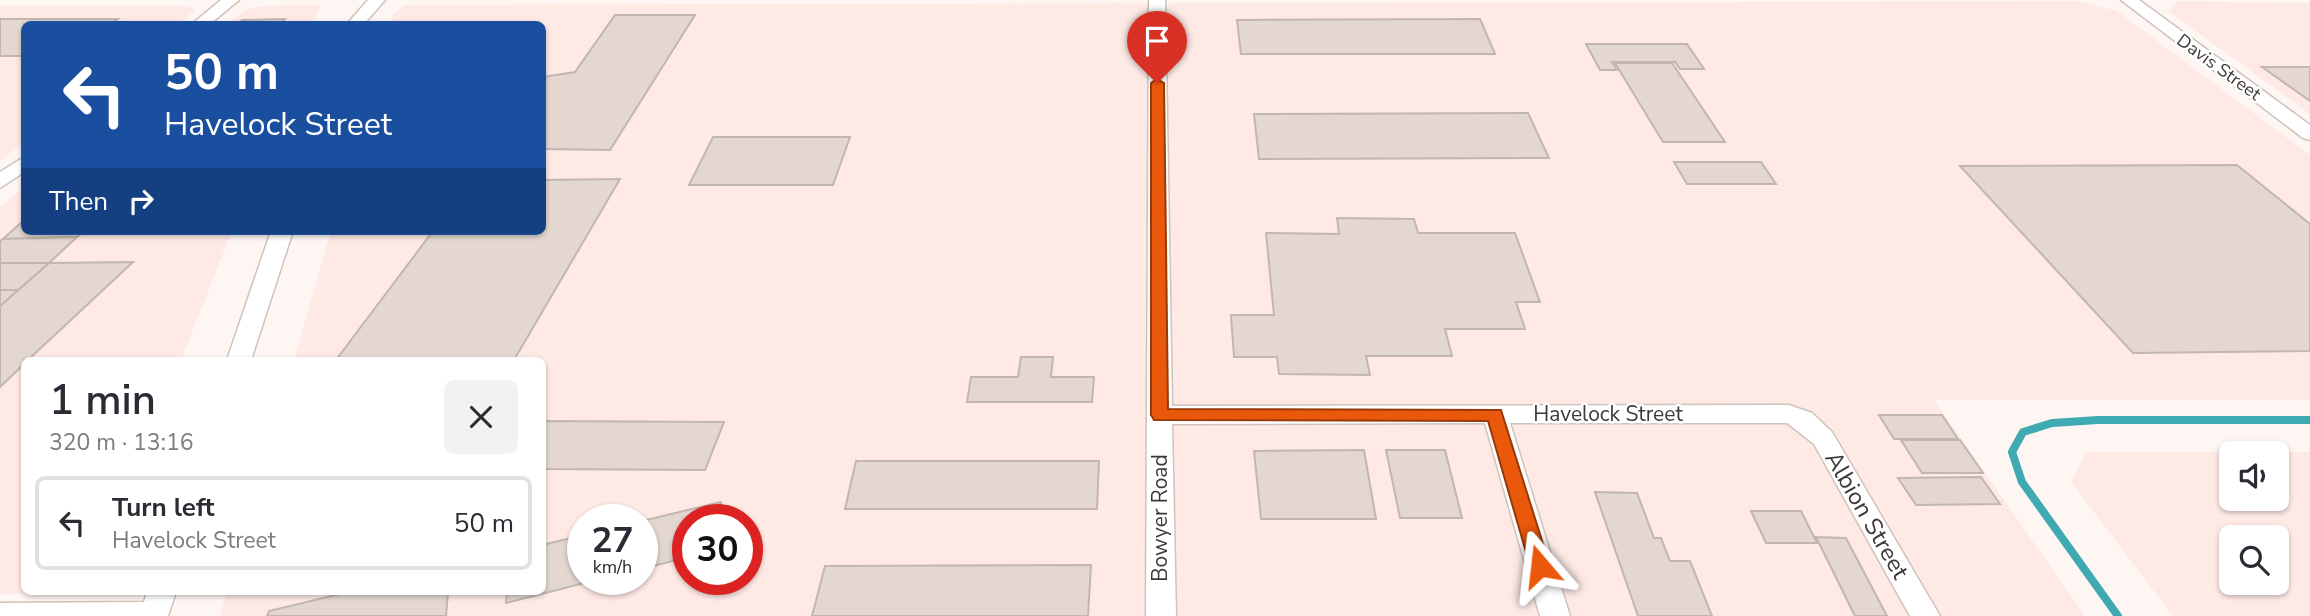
<!DOCTYPE html>
<html lang="en">
<head>
<meta charset="utf-8">
<style>
	body { margin:0; font-family:"Nunito Sans",sans-serif; background:#f2f2f3; color:#2b2b33; height:100vh; display:flex; flex-direction:column; font-size:26px; white-space:nowrap }
	* { box-sizing:border-box; margin:0 }
	p { font-size:23px; color:#7c7c81 }
	.icon { flex:none; width:38px; height:38px; fill:none; stroke:currentColor; stroke-width:2; stroke-linecap:round; stroke-linejoin:round }
	.map { position:relative; flex:1; overflow:hidden }
	.panel { position:absolute; left:21px; top:357px; width:525px; height:238px; display:flex; flex-direction:column; background:#fff; border-radius:10px; box-shadow:0 2px 5px #0004 }
	.panel>* { flex:none }
	.banner { position:absolute; left:21px; top:21px; width:525px; height:214px; border-radius:10px; box-shadow:0 2px 5px #0004; background:#1a4fa0; color:#fff; overflow:hidden }
	.controls { position:absolute; left:2219px; top:441px; display:grid; gap:14px }
	.controls a { display:grid; place-items:center; width:70px; height:70px; border-radius:10px; background:#fff; box-shadow:0 2px 5px #0004; font-size:35px }
	.speed { position:absolute; left:567px; top:504px; display:flex; gap:14px; font-size:35px; font-weight:700; text-align:center }
	.speed>* { display:grid; place-content:center; width:91px; height:91px; border-radius:50%; background:#fff; box-shadow:0 2px 5px #0004; line-height:1 }
	.speed small { font-size:18px; font-weight:400 }
	.speed .limit { border:10px solid #d22; background:#fff; color:#111 }
	.pin { position:absolute; display:grid; place-items:center; width:60px; height:60px; color:#fff; margin:-72px -30px; border-radius:50% 50% 50% 0; rotate:-45deg; box-shadow:0 0 7px #0007 }
	.pin .icon { rotate:45deg }
	.me { position:absolute; width:77px; margin:-38px; rotate:343deg; stroke-linejoin:round; filter:drop-shadow(0 0 5px #0008) }
	.turn { display:flex; align-items:center; gap:24px; height:147px; padding:0 28px; font-size:32px }
	.turn .icon { width:91px; height:91px; stroke-width:2.5 }
	.turn b { display:block; font-size:49px; line-height:60px }
	.then { display:flex; align-items:center; height:66px; padding:0 28px; background:#0003; gap:14px; font-size:26px }
	.round { display:grid; place-items:center; flex:none; width:74px; height:74px; border-radius:10px; background:#f2f2f3 }
	.summary { display:flex; align-items:center; justify-content:space-between; height:119px; padding:0 28px }
	h1 { font-size:42px; font-weight:600; line-height:52px }
	ul { padding:0; list-style:none }
	li { display:flex; align-items:center; gap:21px; height:94px; margin:0 14px 10px; padding:0 14px; border:4px solid #e1e1e2; border-radius:10px }
	li div { flex:1 }
	li b { display:block; font-size:26px }
	li em { font-style:normal }
	.map>svg:first-child { display:block }
	.industrial { fill:#fee9e5; fill-rule:evenodd }
	.lines { fill:none; stroke-linecap:round; stroke-linejoin:round }
	.stream { stroke:#40aab2; stroke-width:8 }
	.building { fill:#e3d7d0; stroke:#c2b6b0; stroke-width:2 }
	.minor-casing { stroke:#cfc3bc; stroke-width:3 }
	.minor { fill:#fff; fill-rule:evenodd }
	.route { fill:#ea580c; stroke:#983908; stroke-width:2 }
	.labels { text-anchor:middle; stroke-width:5; stroke-linejoin:round; paint-order:stroke }
	.far-street-label { font-size:18px; fill:#3d3936; stroke:#fff }
	.street-label { font-size:21px; fill:#3d3936; stroke:#fff }
	.near-street-label { font-size:24px; fill:#3d3936; stroke:#fff }
</style>
</head>
<body>
<div class="map">
<svg width="2310" height="616" viewBox="0 0 2310 616">
	<rect width="100%" height="100%" fill="#fef6f2"/>
	<!-- industrial -->
	<g class="industrial">
		<path d="M2080,1L2117,11L2310,155V400H1934L2085,616H220L227,592H542V360H294L331,231H542V24H391L393,15L404,5ZM583,520H642V579H583ZM688,520H747V579H688Z"/>
		<polygon points="2177,1 2310,3 2310,114 2168,11"/>
		<polygon points="321,5 313,24 227,24 245,10 262,6"/>
		<polygon points="0,6 190,6 195,11 177,24 24,24 24,142 0,161"/>
		<polygon points="24,187 24,231 232,231 181,360 24,360 24,592 89,593 0,594 0,207"/>
		<path d="M2086,452H2310V616H2173L2071,482ZM2277,453V499H2231V453ZM2277,537V583H2231V537Z"/>
	</g>
	<g class="lines">
		<!-- stream -->
		<polyline class="stream" points="2118,616 2022,482 2012,452 2023,432 2052,423 2098,420 2310,420"/>
	</g>
	<!-- building -->
	<g class="building">
		<polygon points="615,15 695,15 610,150 542,149 542,77 575,72"/>
		<polygon points="0,19 118,19 110,24 24,24 24,56 0,56"/>
		<polygon points="285,19 280,24 237,24 242,20"/>
		<polygon points="1480,19 1495,54 1241,54 1237,20"/>
		<polygon points="1586,44 1687,44 1704,69 1680,69 1675,62 1612,62 1617,70 1600,70"/>
		<polygon points="1615,63 1672,63 1725,142 1663,142"/>
		<polygon points="2262,67 2310,67 2310,101"/>
		<polygon points="1528,113 1549,158 1259,159 1254,114"/>
		<polygon points="713,137 850,137 833,185 689,185"/>
		<polygon points="1674,162 1761,162 1776,184 1687,184"/>
		<polygon points="2237,165 2310,224 2310,351 2133,353 1960,166"/>
		<polygon points="620,179 514,360 336,360 433,231 542,231 542,180"/>
		<polygon points="1337,218 1414,219 1418,233 1515,233 1540,302 1516,302 1525,329 1445,329 1452,356 1366,356 1370,375 1279,374 1277,357 1234,357 1231,315 1274,315 1266,233 1339,234"/>
		<polygon points="24,220 24,231 84,231 77,237 3,239"/>
		<polygon points="77,237 49,263 0,263 0,241 3,239"/>
		<polygon points="133,262 28,360 24,360 24,364 0,387 0,306 49,263"/>
		<polygon points="0,263 49,263 18,290 0,290"/>
		<polygon points="0,290 18,290 0,306"/>
		<polygon points="1021,357 1053,357 1051,377 1094,377 1092,402 967,402 971,377 1018,377"/>
		<polygon points="1879,415 1942,415 1958,439 1894,439"/>
		<polygon points="542,421 724,422 705,470 542,469"/>
		<polygon points="1901,440 1960,440 1983,473 1922,473"/>
		<polygon points="1364,450 1376,519 1261,519 1254,451"/>
		<polygon points="1386,450 1445,450 1462,518 1400,518"/>
		<polygon points="856,461 1099,461 1097,509 845,509"/>
		<polygon points="1981,477 2000,504 1916,505 1898,478"/>
		<polygon points="1595,492 1637,493 1654,538 1661,538 1670,561 1690,561 1712,616 1638,616"/>
		<polygon points="721,502 724,520 688,520 688,557 642,569 642,521"/>
		<polygon points="1751,511 1801,511 1817,543 1766,543"/>
		<polygon points="583,535 583,579 600,579 506,603 507,592 542,592 542,545"/>
		<polygon points="1816,537 1846,538 1887,616 1855,616"/>
		<polygon points="1091,565 1088,616 812,616 825,566"/>
		<polygon points="348,592 448,592 446,616 267,616 269,611"/>
	</g>
	<g class="lines">
		<defs>
			<g id="minor">
				<polygon points="221,0 239,0 210,24 192,24"/>
				<polygon points="368,0 385,0 364,24 347,24"/>
				<polygon points="1149,0 1165,0 1172,406 1789,405 1812,413 1832,432 1940,616 1910,616 1814,444 1787,423 1510,423 1570,616 1540,616 1485,423 1172,424 1176,616 1146,616"/>
				<polygon points="2121,0 2139,0 2310,125 2310,140 2303,138"/>
				<polygon points="24,157 24,172 0,188 0,172"/>
				<polygon points="271,231 293,231 251,360 227,360"/>
				<polygon points="147,592 176,592 168,616 0,616 0,603 144,602"/>
			</g>
		</defs>
		<!-- minor casing -->
		<use href="#minor" class="minor-casing"/>
		<!-- minor -->
		<use href="#minor" class="minor"/>
	</g>
	<!-- route -->
	<polygon class="route" points="1157,79 1164,83 1168,409 1501,410 1550,566 1547,571 1533,571 1530,566 1488,421 1154,420 1151,415 1151,83"/>
	<g class="labels">
		<!-- far-street labels -->
		<g class="far-street-label">
			<text transform="translate(2219 67) rotate(36)" y="6">Davis Street</text>
		</g>
		<!-- street labels -->
		<g class="street-label">
			<text x="1608" y="421">Havelock Street</text>
			<text transform="translate(1160 518) rotate(-90)" y="7">Bowyer Road</text>
		</g>
		<!-- near-street labels -->
		<g class="near-street-label">
			<text transform="translate(1867 515) rotate(60)" y="8">Albion Street</text>
		</g>
	</g>
</svg>
<div class="controls">
<a><svg class="icon" aria-label="sound" viewBox="0 0 24 24"><path d="M4 9h4l5-4v14l-5-4H4zM17 9q2 3 0 6"/></svg></a>
<a><svg class="icon" aria-label="search" viewBox="0 0 24 24"><circle cx="10" cy="10" r="6"/><path d="M15 15l6 6"/></svg></a>
</div>
<div class="speed"><div>27<small>km/h</small></div><div class="limit">30</div></div>
<div class="pin" style="left:1157px;top:83px;background:#d93025"><svg class="icon" aria-label="arrive" viewBox="0 0 24 24"><path d="M6 21V4h12l-3 4 3 4H6"/></svg></div>
<svg class="me" style="left:1540px;top:566px" viewBox="-20 -20 40 40"><path d="M0-17L14 15 0 8-14 15z" fill="#ea580c" stroke="#fff" stroke-width="4"/></svg>
<div class="banner">
<div class="turn"><svg class="icon" aria-label="left" viewBox="0 0 24 24"><path d="M17 20v-9H6M10 6l-5 5 5 5"/></svg><div><b>50 m</b>Havelock Street</div></div>
<div class="then">Then<svg class="icon" aria-label="right" viewBox="0 0 24 24"><path d="M7 20v-9h11M14 6l5 5-5 5"/></svg></div>
</div>
<section class="panel">
<div class="summary"><div><h1>1 min</h1><p>320 m · 13:16</p></div><a class="round"><svg class="icon" aria-label="close" viewBox="0 0 24 24"><path d="M6 6l12 12M18 6L6 18"/></svg></a></div>
<ul>
<li><svg class="icon" aria-label="left" viewBox="0 0 24 24"><path d="M17 20v-9H6M10 6l-5 5 5 5"/></svg><div><b>Turn left</b><p>Havelock Street</p></div><em>50 m</em></li>
</ul>
</section>
</div>
</body>
</html>
